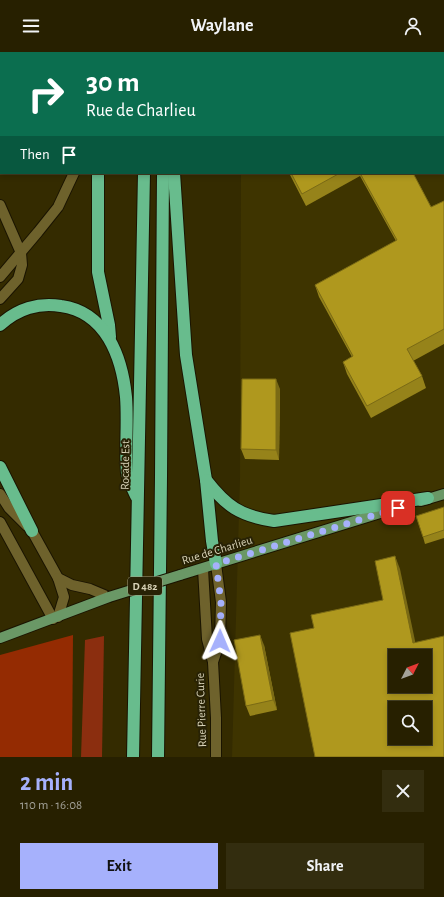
<!DOCTYPE html>
<html lang="en">
<head>
<meta charset="utf-8">
<style>
	body { margin:0; font-family:"Alegreya Sans",sans-serif; background:#332d0f; color:#f1f3f6; height:100vh; display:flex; flex-direction:column; font-size:15px; white-space:nowrap }
	* { box-sizing:border-box; margin:0 }
	p { font-size:13px; color:#a4a399 }
	.icon { flex:none; width:22px; height:22px; fill:none; stroke:currentColor; stroke-width:2; stroke-linecap:round; stroke-linejoin:round }
	.map { position:relative; height:705px; overflow:hidden }
	.side { display:flex; flex-direction:column; background:#272000; flex:1 }
	.side>* { flex:none }
	.guide { position:absolute; left:0px; top:0px; width:444px; height:122px; box-shadow:0 2px 6px #0003,0 0 0 1px #433e22; background:#0b6e4f; color:#fff; overflow:hidden }
	.needle { width:26px; rotate:48deg }
	.tools { position:absolute; left:388px; top:597px; display:grid; gap:8px }
	.tools a { display:grid; place-items:center; width:44px; height:44px; border-radius:0px; background:#272000; box-shadow:0 2px 6px #0003,0 0 0 1px #433e22; font-size:20px }
	.pin { position:absolute; display:grid; place-items:center; width:34px; height:34px; color:#fff; margin:-17px; border-radius:8px; box-shadow:0 2px 6px #0006 }
	.me { position:absolute; width:44px; margin:-22px; rotate:1deg; stroke-linejoin:round; filter:drop-shadow(0 0 3px #0008) }
	.turn { display:flex; align-items:center; gap:14px; height:84px; padding:0 20px; font-size:18px }
	.turn .icon { width:52px; height:52px; stroke-width:2.5 }
	.turn b { display:block; font-size:28px; line-height:34px }
	.then { display:flex; align-items:center; height:38px; padding:0 20px; background:#0003; gap:8px; font-size:15px }
	.round { display:grid; place-items:center; flex:none; width:42px; height:42px; border-radius:0px; background:#332d0f }
	.head { display:flex; align-items:center; justify-content:space-between; height:68px; padding:0 20px }
	h1 { font-size:24px; font-weight:600; line-height:30px; color:#a6b1fc }
	.primary-button { display:flex; gap:8px; margin-top:auto; padding:8px 20px }
	.primary-button a { flex:1; height:46px; border-radius:0px; background:#a6b1fc; color:#111; font-size:16px; font-weight:600; line-height:46px; text-align:center }
	.primary-button a+a { background:#332d0f; color:#f1f3f6 }
	header { display:flex; justify-content:space-between; align-items:center; height:52px; padding:0 20px; background:#272000; font-size:18px; font-weight:600 }
	.map>svg:first-child { display:block }
	.built { fill:#3e3400; fill-rule:evenodd }
	.green { fill:#942b02 }
	.forest { fill:#8b2e0f }
	.lines { fill:none; stroke-linecap:round; stroke-linejoin:round }
	.street-casing { stroke:#1a1400; stroke-width:12 }
	.secondary-casing { stroke:#1a1400; stroke-width:12 }
	.primary-casing { stroke:#1a1400; stroke-width:12 }
	.highway-casing { stroke:#1a1400; stroke-width:14 }
	.street { stroke:#6e622c; stroke-width:10 }
	.secondary { stroke:#6e622c; stroke-width:10 }
	.primary { stroke:#6a9866; stroke-width:10 }
	.highway { stroke:#68bc8d; stroke-width:12 }
	.primary-bridge-casing { stroke:#1a1400; stroke-width:12; stroke-linecap:butt }
	.primary-bridge { stroke:#6a9866; stroke-width:10 }
	.wall { fill:#96831a }
	.shaded-wall { fill:#7a6a15 }
	.building { fill:#af981e; stroke:#7a6a15; fill-rule:evenodd }
	.route { stroke:#a6b1fc; stroke-width:7; stroke-dasharray:0 12.6 }
	.labels { text-anchor:middle; stroke-width:4; stroke-linejoin:round; paint-order:stroke }
	.shield { fill:#282205; stroke:#a49e82; stroke-width:1 }
	.shield-label { font-size:11px; font-weight:bold; fill:#d9d3b8 }
	.street-label { font-size:12px; fill:#d9d3b8; stroke:#282205 }
</style>
</head>
<body>
<header><svg class="icon" aria-label="menu" viewBox="0 0 24 24"><path d="M4 6h16M4 12h16M4 18h16"/></svg>Waylane<svg class="icon" aria-label="person" viewBox="0 0 24 24"><circle cx="12" cy="8" r="4"/><path d="M4 21q1-7 8-7t8 7"/></svg></header>
<div class="map">
<svg width="444" height="705" viewBox="0 0 444 705">
	<rect width="100%" height="100%" fill="#342b00"/>
	<!-- built -->
	<path class="built" d="M242,0H444V705H232L240,426L241,121H443V1ZM395,604H425V634H395ZM395,656H425V686H395Z"/>
	<!-- green -->
	<polygon class="green" points="73,583 72,705 0,705 0,603"/>
	<!-- forest -->
	<polygon class="forest" points="104,584 102,705 81,705 85,588"/>
	<g class="lines">
		<defs>
			<g id="street">
				<polyline points="0,153 21,201 22,213 18,227 0,247"/>
				<polyline points="0,442 9,456 27,474"/>
			</g>
			<g id="secondary">
				<polyline points="89,1 89,0"/>
				<polyline points="0,225 38,180 58,155 74,121"/>
				<polyline points="0,470 53,567"/>
				<polyline points="32,479 58,526 72,533 90,537 109,545"/>
				<polyline points="203,517 207,587 213,610 216,666 216,705"/>
				<polyline points="58,526 64,545 58,565"/>
				<polyline points="213,610 220,589 221,550 216,512"/>
			</g>
			<g id="primary">
				<polyline points="421,449 444,442"/>
				<polyline points="180,523 406,453"/>
				<polyline points="0,586 109,545"/>
			</g>
			<g id="highway">
				<polyline points="96,0 97,1"/>
				<polyline points="146,1 146,0"/>
				<polyline points="165,1 165,0"/>
				<polyline points="98,121 98,220 109,273 110,285"/>
				<path d="M174,121L186,303L206,428C226,454 240,464 274,469L428,446"/>
				<path d="M0,273C17,257 39,250 61,254C106,260 122,305 126,345C128,370 125,396 127,421C128,428 133,437 136,444"/>
				<polyline points="0,415 32,479"/>
				<polyline points="206,428 212,489 216,512"/>
				<polyline points="133,705 144,121"/>
				<polyline points="158,705 161,425 163,121"/>
			</g>
		</defs>
		<!-- street casing -->
		<use href="#street" class="street-casing"/>
		<!-- secondary casing -->
		<use href="#secondary" class="secondary-casing"/>
		<!-- primary casing -->
		<use href="#primary" class="primary-casing"/>
		<!-- highway casing -->
		<use href="#highway" class="highway-casing"/>
		<!-- street -->
		<use href="#street" class="street"/>
		<!-- secondary -->
		<use href="#secondary" class="secondary"/>
		<!-- primary -->
		<use href="#primary" class="primary"/>
		<!-- highway -->
		<use href="#highway" class="highway"/>
		<defs>
			<polyline id="primary-bridge" points="109,545 180,523"/>
		</defs>
		<!-- primary-bridge casing -->
		<use href="#primary-bridge" class="primary-bridge-casing"/>
		<!-- primary-bridge -->
		<use href="#primary-bridge" class="primary-bridge"/>
	</g>
	<!-- wall -->
	<g class="wall">
		<polygon points="364,0 444,0 444,9 443,9 443,1 362,1"/>
		<polygon points="289,121 413,121 431,155 444,149 444,292 413,309 422,324 426,336 371,366 347,322 343,310 352,305 319,245 315,233 396,189 360,124 306,154"/>
		<polygon points="280,337 279,408 245,407 241,397"/>
		<polygon points="444,455 444,486 425,492 423,485"/>
		<polygon points="264,593 277,658 250,664 246,654"/>
	</g>
	<!-- shaded-wall -->
	<g class="shaded-wall">
		<polygon points="276,327 280,337 279,408 276,398"/>
		<polygon points="395,504 400,517 418,603 413,591"/>
		<polygon points="260,583 264,593 277,658 273,648"/>
	</g>
	<!-- building -->
	<g class="building">
		<polygon points="42,0 53,0 51,1 42,1"/>
		<polygon points="364,0 434,0 432,1 362,1"/>
		<polygon points="291,121 340,121 302,142"/>
		<polygon points="360,121 413,121 431,155 444,149 444,277 407,297 422,324 367,354 343,310 353,304 315,233 397,188"/>
		<polygon points="242,327 276,327 276,398 241,397"/>
		<polygon points="444,455 444,478 423,485 416,464"/>
		<path d="M395,504L413,591L444,584V705H315L290,581L314,576L311,563L383,548L375,509ZM395,604H425V634H395ZM395,656H425V686H395Z"/>
		<polygon points="260,583 273,648 246,654 234,588"/>
	</g>
	<g class="lines">
		<!-- route -->
		<polyline class="route" points="220,589 221,550 216,512 398,456"/>
	</g>
	<g class="labels">
		<!-- shield labels -->
		<rect class="shield" x="128" y="525" width="34" height="18" rx="3"/>
		<g class="shield-label">
			<text x="145" y="538">D 482</text>
		</g>
		<!-- street labels -->
		<g class="street-label">
			<text transform="translate(125 413) rotate(-89)" y="4">Rocade Est</text>
			<text transform="translate(217 498) rotate(-17)" y="4">Rue de Charlieu</text>
			<text transform="translate(201 658) rotate(-92)" y="4">Rue Pierre Curie</text>
		</g>
	</g>
</svg>
<div class="tools">
<a><svg class="needle" viewBox="-14 -14 28 28"><path d="M0-13l5 13h-10z" fill="#e53935"/><path d="M0 13l5-13h-10z" fill="#a4a399"/></svg></a>
<a><svg class="icon" aria-label="search" viewBox="0 0 24 24"><circle cx="10" cy="10" r="6"/><path d="M15 15l6 6"/></svg></a>
</div>
<div class="pin" style="left:398px;top:456px;background:#d93025"><svg class="icon" aria-label="arrive" viewBox="0 0 24 24"><path d="M6 21V4h12l-3 4 3 4H6"/></svg></div>
<svg class="me" style="left:220px;top:589px" viewBox="-20 -20 40 40"><path d="M0-17L14 15 0 8-14 15z" fill="#a6b1fc" stroke="#fff" stroke-width="4"/></svg>
<div class="guide">
<div class="turn"><svg class="icon" aria-label="right" viewBox="0 0 24 24"><path d="M7 20v-9h11M14 6l5 5-5 5"/></svg><div><b>30 m</b>Rue de Charlieu</div></div>
<div class="then">Then<svg class="icon" aria-label="arrive" viewBox="0 0 24 24"><path d="M6 21V4h12l-3 4 3 4H6"/></svg></div>
</div>
</div>
<section class="side">
<div class="head"><div><h1>2 min</h1><p>110 m · 16:08</p></div><a class="round"><svg class="icon" aria-label="close" viewBox="0 0 24 24"><path d="M6 6l12 12M18 6L6 18"/></svg></a></div>
<div class="primary-button"><a>Exit</a><a>Share</a></div>
</section>
</body>
</html>
